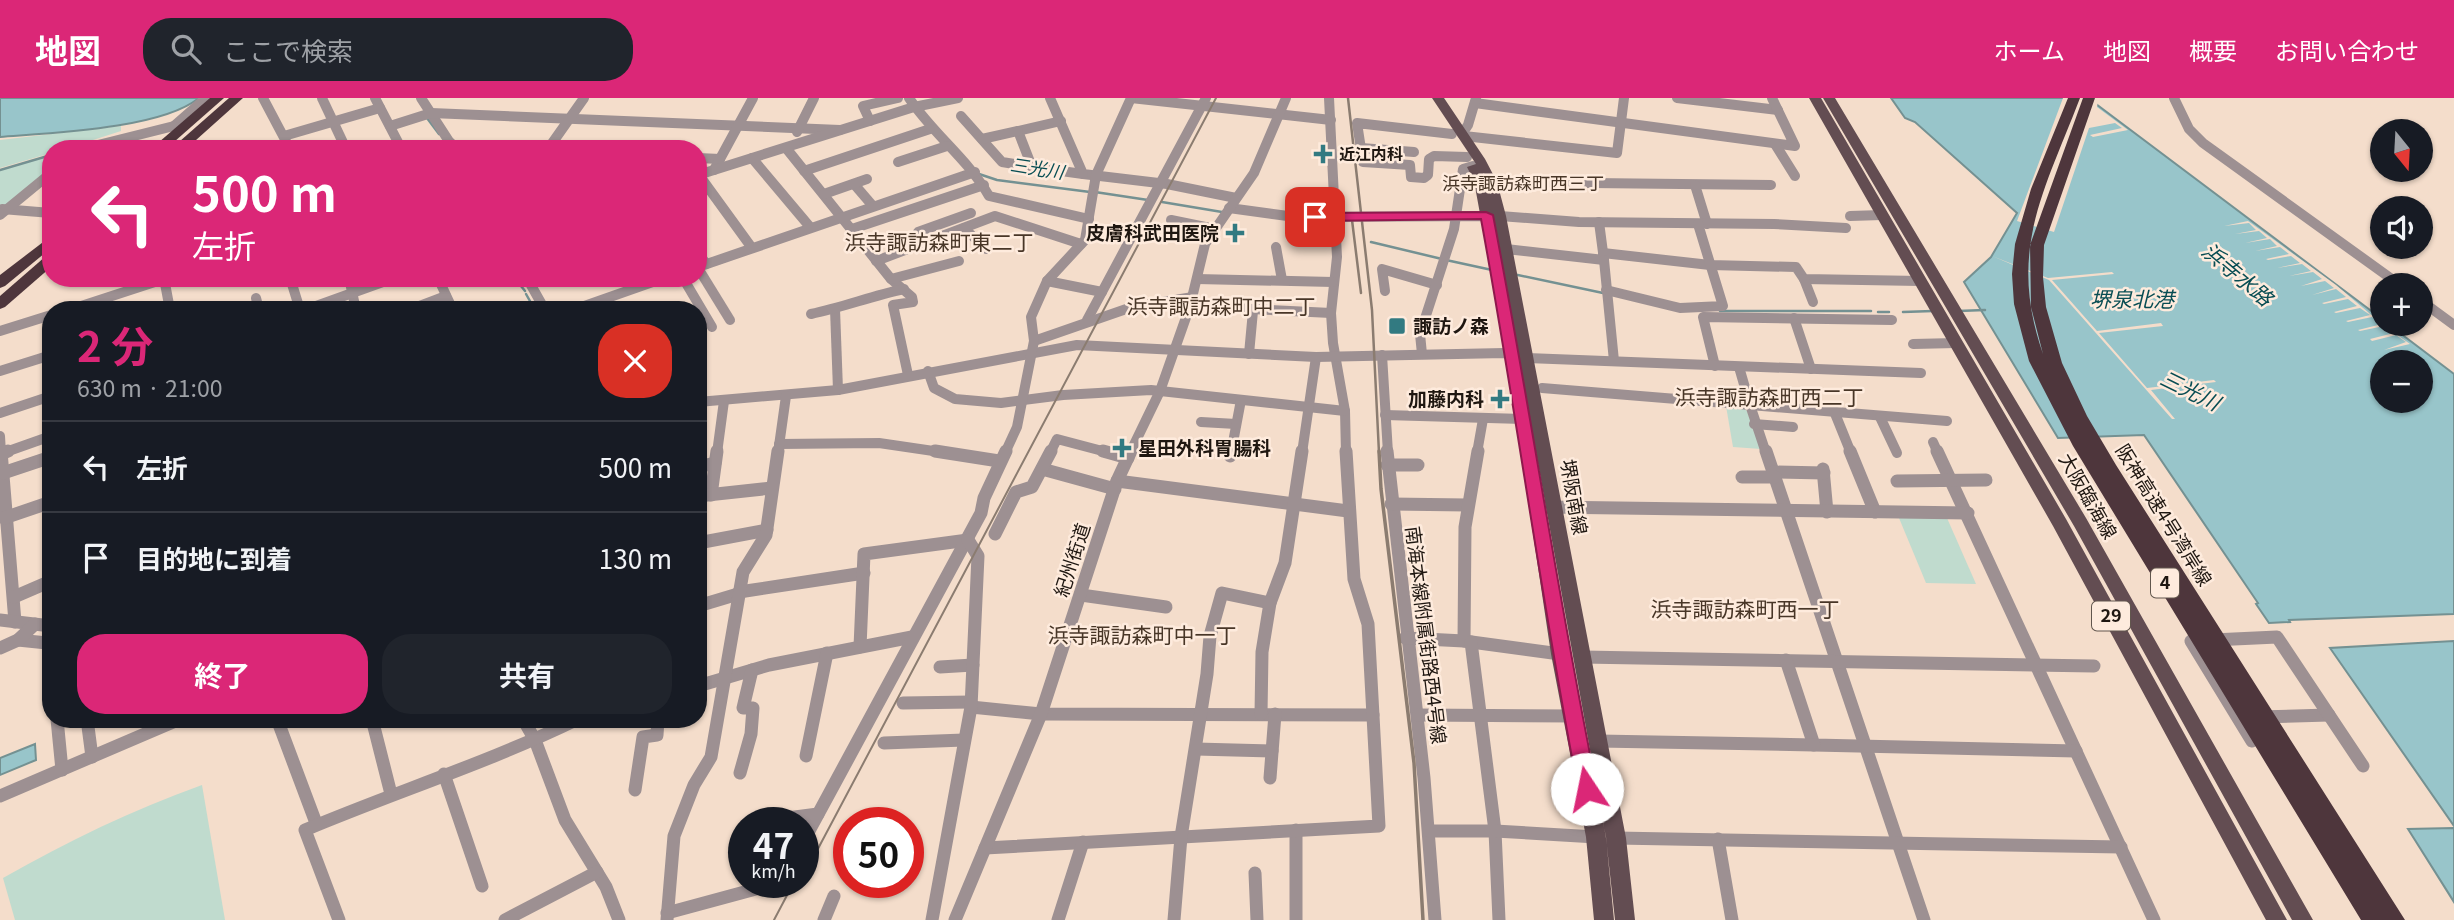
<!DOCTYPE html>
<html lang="ja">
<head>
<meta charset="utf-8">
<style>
	body { margin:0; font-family:Georgia,"Noto Sans JP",serif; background:#20242c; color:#f1f3f6; height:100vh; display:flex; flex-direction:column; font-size:26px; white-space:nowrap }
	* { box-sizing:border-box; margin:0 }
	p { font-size:23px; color:#9ea1a6 }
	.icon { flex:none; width:38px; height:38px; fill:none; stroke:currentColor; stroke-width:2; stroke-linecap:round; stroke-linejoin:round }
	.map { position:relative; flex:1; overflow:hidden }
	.drawer { position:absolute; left:42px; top:203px; width:665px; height:427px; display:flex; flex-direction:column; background:#171b24; border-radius:28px; box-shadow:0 2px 5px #0004 }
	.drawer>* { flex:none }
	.banner { position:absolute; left:42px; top:42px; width:665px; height:147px; border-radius:28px; box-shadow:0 2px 5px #0004; background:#db2777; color:#fff; overflow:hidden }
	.needle { width:46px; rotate:162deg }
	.fabs { position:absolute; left:2370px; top:21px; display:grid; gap:14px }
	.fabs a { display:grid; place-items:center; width:63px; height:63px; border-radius:50%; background:#171b24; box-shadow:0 2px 5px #0004; font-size:35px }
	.speed { position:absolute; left:728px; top:709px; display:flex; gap:14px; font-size:35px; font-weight:700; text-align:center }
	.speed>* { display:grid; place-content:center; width:91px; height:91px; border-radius:50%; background:#171b24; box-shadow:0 2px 5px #0004; line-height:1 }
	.speed small { font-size:18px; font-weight:400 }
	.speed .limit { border:10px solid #d22; background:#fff; color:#111 }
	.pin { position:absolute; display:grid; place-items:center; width:60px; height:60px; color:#fff; margin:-30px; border-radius:14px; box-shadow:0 4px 10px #0006 }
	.me { position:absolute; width:77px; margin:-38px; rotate:349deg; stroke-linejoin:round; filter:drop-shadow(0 0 5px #0008) }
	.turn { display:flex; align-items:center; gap:24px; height:147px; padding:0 35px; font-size:32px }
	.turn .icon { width:91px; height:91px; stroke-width:2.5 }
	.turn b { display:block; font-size:49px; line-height:60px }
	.round { display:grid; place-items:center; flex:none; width:74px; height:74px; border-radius:28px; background:#20242c }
	.head { display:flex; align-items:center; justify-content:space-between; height:119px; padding:0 35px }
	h1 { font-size:42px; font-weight:700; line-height:52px; color:#db2777 }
	.primary-button { display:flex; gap:14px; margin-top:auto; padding:14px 35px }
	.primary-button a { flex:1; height:80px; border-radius:28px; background:#db2777; color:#fff; font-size:28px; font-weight:700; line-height:80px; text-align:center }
	.primary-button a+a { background:#20242c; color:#f1f3f6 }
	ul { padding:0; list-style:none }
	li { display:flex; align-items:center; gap:21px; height:91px; padding:0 35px; border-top:2px solid #363941 }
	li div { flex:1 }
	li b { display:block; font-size:26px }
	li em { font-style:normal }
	header { display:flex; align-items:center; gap:42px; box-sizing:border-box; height:98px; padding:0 35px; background:#db2777; color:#fff }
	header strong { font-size:33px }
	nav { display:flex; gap:38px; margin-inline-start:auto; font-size:24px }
	.search { width:490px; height:63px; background:#20242c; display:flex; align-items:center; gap:18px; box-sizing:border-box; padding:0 24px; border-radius:28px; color:#9ea1a6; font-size:26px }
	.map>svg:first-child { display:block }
	.green { fill:#c0dbce }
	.water { fill:#98c5ca; stroke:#749192; stroke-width:2; fill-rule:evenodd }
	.pier { fill:#f4ddcb }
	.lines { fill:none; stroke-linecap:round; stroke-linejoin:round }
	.stream { stroke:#749192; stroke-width:2.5 }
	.minor-far1 { stroke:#9d9092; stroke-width:10 }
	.minor { stroke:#9d9092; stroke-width:13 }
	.major { fill:#634d52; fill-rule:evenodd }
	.highway { fill:#4e363c; fill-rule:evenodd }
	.tram { stroke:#8b7c70; stroke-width:2 }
	.rail-far1 { stroke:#8b7c70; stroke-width:2.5 }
	.rail { stroke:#8b7c70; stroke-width:3.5 }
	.route { fill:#db2777; stroke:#8e194d; stroke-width:2 }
	.poi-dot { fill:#327a81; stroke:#feebdd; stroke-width:2.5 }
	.labels { text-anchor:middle; stroke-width:5; stroke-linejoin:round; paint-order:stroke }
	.far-poi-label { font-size:16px; font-weight:bold; fill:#1f1711; stroke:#feebdd; text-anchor:start }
	.far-water-label { font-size:18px; font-style:italic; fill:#084d53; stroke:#feebdd }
	.far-neighbourhood-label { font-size:18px; fill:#483627; stroke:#feebdd }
	.shield { fill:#feebdd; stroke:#62574e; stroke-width:2 }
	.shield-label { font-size:18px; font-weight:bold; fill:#1f1711 }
	.poi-label { font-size:19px; font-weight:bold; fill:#1f1711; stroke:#feebdd; text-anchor:end }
	.street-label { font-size:19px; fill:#1f1711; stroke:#feebdd }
	.neighbourhood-label { font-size:21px; fill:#483627; stroke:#feebdd }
	.water-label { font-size:21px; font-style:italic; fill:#084d53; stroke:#feebdd }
</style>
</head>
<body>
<header>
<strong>地図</strong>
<div class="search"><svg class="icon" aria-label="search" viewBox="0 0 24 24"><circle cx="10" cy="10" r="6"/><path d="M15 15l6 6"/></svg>ここで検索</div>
<nav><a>ホーム</a><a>地図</a><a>概要</a><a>お問い合わせ</a></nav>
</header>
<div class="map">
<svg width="2454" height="822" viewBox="0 0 2454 822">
	<rect width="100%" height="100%" fill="#f4ddcb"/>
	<!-- green -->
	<g class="green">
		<polygon points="121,28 121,33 65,51 51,51 51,55 0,70 0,42"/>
		<polygon points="51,58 51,72 8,106 0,108 0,72"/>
		<polygon points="1726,308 1742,309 1747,313 1761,351 1733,349"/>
		<polygon points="1899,420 1947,420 1976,486 1926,485"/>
		<path d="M202,687L225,822H15L3,780C68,743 132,712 202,687Z"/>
	</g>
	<!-- water -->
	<g class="water">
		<path d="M0,0H199C161,31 50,35 0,39Z"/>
		<path d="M1891,0H2088L2382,221V226H2388L2454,276V516L2289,522L2290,524L2269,525L2256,506L2258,505L2144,337L2058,340L1964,184L1991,159L2017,115L1915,24L1905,20ZM2382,264H2420V303H2382Z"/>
		<polygon points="2454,543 2454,728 2330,550"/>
		<polygon points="35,646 36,662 0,677 0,660"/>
		<polygon points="2454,730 2454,804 2408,731"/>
	</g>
	<!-- pier -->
	<g class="pier">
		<polygon points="2063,0 2094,0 2098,3 2097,9 2128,32 2093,39 2090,37 2122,30 2115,25 2089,30 2054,134 2017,123"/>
		<polygon points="2248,123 2336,187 2382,226 2410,246 2384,252 2406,244 2396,237 2372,243 2370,241 2394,235 2384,228 2360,233 2358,232 2382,226 2372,219 2348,224 2346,223 2370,217 2360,210 2336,215 2334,214 2357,208 2348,201 2324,206 2322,205 2346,199 2336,191 2312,197 2334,190 2325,183 2301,188 2322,181 2313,174 2289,178 2311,173 2302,166 2277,170 2300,165 2291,158 2268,162 2266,161 2289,156 2280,149 2255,153 2277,148 2270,141 2245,145 2267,140 2259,133 2235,136 2256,132 2249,125 2224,128"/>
		<polygon points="1992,158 2048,180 2112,174 2114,176 2052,182 2097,233 2161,225 2163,228 2099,235 2147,290 2214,282 2216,284 2151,292 2175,321 2172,321 2049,182"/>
	</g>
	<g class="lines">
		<!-- stream -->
		<g class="stream">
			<polyline points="427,20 439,36"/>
			<polyline points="70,51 81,47"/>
			<polyline points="0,72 51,57"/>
			<polyline points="979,76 997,82 1090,94"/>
			<polyline points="1095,94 1148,102"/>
			<polyline points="1162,104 1222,114"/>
			<polyline points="1297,124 1331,134"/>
			<polyline points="1371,144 1442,161"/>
			<polyline points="1446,162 1492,172"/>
			<polyline points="1513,176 1603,195"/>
			<polyline points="517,180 520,185"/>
			<polyline points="521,188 525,193"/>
			<polyline points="526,196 535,212"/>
			<polyline points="1720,213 1871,213"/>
			<polyline points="1958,213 1985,212"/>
			<polyline points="1878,214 1889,214"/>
			<polyline points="1903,214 1933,213"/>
		</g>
		<!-- minor-far1 -->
		<g class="minor-far1">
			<polyline points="263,0 290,51"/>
			<polyline points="322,0 346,51"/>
			<polyline points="375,0 400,48 393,51"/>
			<polyline points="421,0 454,51"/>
			<path d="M909,0C933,36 968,61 989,98L1089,121"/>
			<polyline points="1050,0 1083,76 1167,86 1236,100"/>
			<polyline points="1131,0 1331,22"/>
			<polyline points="1329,0 1337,159 1331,215 1333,245 1345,313 1346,355"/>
			<polyline points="1677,0 1778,12"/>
			<polyline points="2174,0 2189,31 2203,45 2400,187"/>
			<polyline points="1475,5 1795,48 1772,0"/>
			<polyline points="961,18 1002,64 1032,69"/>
			<polyline points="870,23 863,8 898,0"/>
			<polyline points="1061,23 1018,33 1032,69 1083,76"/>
			<polyline points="180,28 174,28 206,0"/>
			<polyline points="390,28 431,15 840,32"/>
			<polyline points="797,34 814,0"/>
			<polyline points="1452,36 1357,25 1363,64 1410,67 1411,79 1424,80 1428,77 1429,61 1434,58 1467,59"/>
			<polyline points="1462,36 1468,27 1476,0"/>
			<polyline points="284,38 380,10"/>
			<polyline points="1464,38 1617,55 1624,0"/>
			<polyline points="982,41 1018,33"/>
			<polyline points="1775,46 1795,78"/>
			<polyline points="454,49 491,51"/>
			<polyline points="786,50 891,181 912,199 913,204 893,207 908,277"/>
			<polyline points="1361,50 1414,54"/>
			<polyline points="82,51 174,28"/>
			<polyline points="433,51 451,45"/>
			<polyline points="548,51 584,0"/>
			<polyline points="698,60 720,61"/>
			<polyline points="752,60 810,129"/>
			<polyline points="898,64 947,48"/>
			<polyline points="714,72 753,0"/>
			<polyline points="804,73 930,31"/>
			<polyline points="698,77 914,9 958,0"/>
			<polyline points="699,77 752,150"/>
			<polyline points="1491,84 1771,87"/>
			<polyline points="854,86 872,107"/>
			<polyline points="1695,87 1707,126"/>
			<polyline points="824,96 867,81"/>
			<polyline points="1229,110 1295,119 1500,118 1579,124 1774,126 1846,130"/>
			<polyline points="2,111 51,115"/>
			<polyline points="0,117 51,75"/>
			<polyline points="1850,118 1882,117"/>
			<polyline points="1171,122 1215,131"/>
			<polyline points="964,130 986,151"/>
			<polyline points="852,131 984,87"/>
			<polyline points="925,144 918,134 971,115"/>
			<polyline points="1276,149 1282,182"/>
			<polyline points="1506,151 1604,162 1599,124"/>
			<polyline points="698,154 706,166"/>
			<polyline points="1603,155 1710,167 1796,169 1804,181 1920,183"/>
			<polyline points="1604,162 1614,263"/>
			<polyline points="876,163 995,118 1081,146"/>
			<polyline points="698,169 975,74"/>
			<polyline points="698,170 730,222"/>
			<polyline points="164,180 170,212"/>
			<polyline points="349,180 356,212"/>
			<polyline points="438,180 453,212"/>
			<polyline points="527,180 545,212"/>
			<polyline points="683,180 712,229"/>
			<polyline points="891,181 959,163"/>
			<polyline points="1197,181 1333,184"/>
			<polyline points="1804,181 1813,204"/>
			<polyline points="1047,183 1102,194"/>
			<polyline points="1606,192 1680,210 1723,208 1698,126"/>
			<polyline points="1385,193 1382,171 1437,187"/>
			<polyline points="256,200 259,212"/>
			<polyline points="2420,202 2454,227"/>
			<polyline points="1190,208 1331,215"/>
			<polyline points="835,211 838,292"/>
			<polyline points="69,212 167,180"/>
			<polyline points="300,212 292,186 309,180"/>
			<polyline points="305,212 394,180"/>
			<polyline points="409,212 446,198"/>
			<polyline points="573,212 664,180"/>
			<path d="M811,216C843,209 872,198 904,191"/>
			<polyline points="1794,220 1811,271"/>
			<polyline points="1087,222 1206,0"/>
			<polyline points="0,233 51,217"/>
			<polyline points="1034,243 1132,209 1193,199"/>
			<polyline points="1913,246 1956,245"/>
			<polyline points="1249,256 1253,213"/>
			<polyline points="1422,256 1420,236 1454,131 1463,71 1473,68"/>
			<polyline points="1382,257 1388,355"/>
			<polyline points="1715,268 1703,219 1892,222"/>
			<polyline points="1739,269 1750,307 1947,323"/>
			<polyline points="0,273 51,257"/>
			<polyline points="928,273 934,290 955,301 1001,305 1063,297 1151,292 1345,313"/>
			<polyline points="1542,290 1750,307 1766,355"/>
			<polyline points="698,304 838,292 1077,247 1316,259 1504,255 1527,260 1921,275"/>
			<polyline points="1834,313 1851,355"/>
			<polyline points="0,315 51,298"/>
			<polyline points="1385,317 1523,321"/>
			<polyline points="1880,319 1897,355"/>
			<polyline points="1201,324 1236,326"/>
			<polyline points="1754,326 1793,329"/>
			<polyline points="0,338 1,355"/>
			<polyline points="1933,344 1938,355"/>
			<polyline points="779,346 879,345 947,355"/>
			<polyline points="3,355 51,338"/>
			<polyline points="717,355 724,303"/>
			<polyline points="778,355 786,298"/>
			<polyline points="1005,355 1017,329 1034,243 1031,219 1047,183 1085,142 1096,77 1131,0"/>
			<polyline points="1050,355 1057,341 1110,355"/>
			<polyline points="1130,355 1160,293 1190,208 1205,146 1254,75 1286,0"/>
			<polyline points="1231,355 1241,302"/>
			<polyline points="1302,355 1316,259"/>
			<polyline points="1477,355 1483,321"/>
		</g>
		<!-- minor -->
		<g class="minor">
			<polyline points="1,353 15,524"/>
			<polyline points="935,353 999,363"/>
			<polyline points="1103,353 1128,360"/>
			<polyline points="1387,353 1424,680 1435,822"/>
			<polyline points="1766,353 1924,822"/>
			<polyline points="1850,353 1875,414"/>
			<polyline points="1937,353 2154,822"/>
			<polyline points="1,356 8,353"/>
			<polyline points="1230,358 1231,353"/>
			<polyline points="1387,367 1418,367"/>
			<polyline points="698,369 715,365"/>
			<polyline points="1042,371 1115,391"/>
			<polyline points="1823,371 1827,414"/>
			<polyline points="1773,374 1824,375"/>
			<polyline points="3,375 51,359"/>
			<polyline points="1742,379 1775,379"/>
			<polyline points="1117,383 1348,413"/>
			<polyline points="1897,383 1986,382"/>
			<polyline points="711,397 717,353"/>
			<polyline points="698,398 772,390"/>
			<polyline points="1391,406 1467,407"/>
			<polyline points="1547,409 1968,415"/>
			<polyline points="4,420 51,404"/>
			<polyline points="995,436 1016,394 1032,389 1051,353"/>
			<polyline points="698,445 767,432"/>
			<polyline points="739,494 864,475"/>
			<polyline points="1081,497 1166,509"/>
			<polyline points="14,499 51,483"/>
			<polyline points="698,508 738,496"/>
			<polyline points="0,522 51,528"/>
			<polyline points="1405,540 1464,543 1560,556"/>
			<polyline points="18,542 47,545 51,556"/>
			<polyline points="1464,543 1465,429 1478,353"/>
			<polyline points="1471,544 1495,733 1499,822"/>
			<polyline points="860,549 864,456 968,442"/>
			<polyline points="0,550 18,542 35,526"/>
			<polyline points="1582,559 2094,568"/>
			<polyline points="1786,562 1814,647 2076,653"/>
			<polyline points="940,569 973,567"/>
			<polyline points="698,588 769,567 912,539"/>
			<polyline points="903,605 971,604"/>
			<polyline points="971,609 1041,616 1373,617"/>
			<polyline points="1261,616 1262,554 1270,505 1285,465 1302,353"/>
			<polyline points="1418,617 1574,618"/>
			<polyline points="2259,619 2329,617"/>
			<polyline points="57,621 62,672"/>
			<polyline points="87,621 92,659"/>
			<polyline points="277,621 316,725"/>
			<polyline points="372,621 391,696"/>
			<polyline points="523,621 535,642 565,722 606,789 619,822"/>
			<polyline points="1599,643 1814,647"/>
			<polyline points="2252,643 2191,543 2277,539 2363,668"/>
			<polyline points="884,645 964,642"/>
			<polyline points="1196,651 1272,653"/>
			<polyline points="806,658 827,555"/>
			<polyline points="740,675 751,636 753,610 743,610 752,572"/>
			<polyline points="444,676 482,788"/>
			<polyline points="1270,680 1275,616"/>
			<polyline points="635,692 643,639 657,637 658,621"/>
			<polyline points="0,698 180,621"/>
			<polyline points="764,723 818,716"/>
			<polyline points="1296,732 1296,822"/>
			<polyline points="1429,733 1495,733 1596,739"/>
			<polyline points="1616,740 2121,749"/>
			<polyline points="1718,741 1732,822"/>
			<polyline points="803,744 981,415 984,400 1006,353"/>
			<polyline points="985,750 1379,728 1368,526 1354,481 1346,353"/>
			<polyline points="1255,775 1257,822"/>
			<polyline points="667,815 782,784"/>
			<path d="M339,822L305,732C395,694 490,664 578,621"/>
			<polyline points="505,822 597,774"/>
			<polyline points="667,822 674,738 694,687 711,659 743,474 766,437 778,353"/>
			<polyline points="824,822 834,798"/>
			<polyline points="932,822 971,609 978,458 968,442"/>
			<polyline points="955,822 1041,616 1117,383 1131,353"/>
			<polyline points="1058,822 1083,744"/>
			<polyline points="1174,822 1181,739 1207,576 1210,538 1222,495 1270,505"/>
		</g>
		<!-- major -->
		<g class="major">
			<polygon points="1432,0 1444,0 1485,61 1497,84 1506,118 1626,740 1635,822 1615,822 1606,740 1531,327 1569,556 1606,739 1614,822 1594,822 1586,739 1551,556 1508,269 1474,83 1467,69 1476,66"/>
			<polygon points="1809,0 1821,0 2066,421 2287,822 2266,822 2053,428"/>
			<polygon points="1823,0 1835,0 2086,420 2313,822 2292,822 2074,428"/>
		</g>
		<!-- highway -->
		<g class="highway">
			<polygon points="210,0 224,0 166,51 151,51"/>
			<polygon points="229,0 243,0 186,51 171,51"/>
			<path d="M2068,0H2080C2044,94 2007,153 2043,256L2031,209L2030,147L2083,0H2095L2044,147L2043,179L2046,209L2062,265L2087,318L2116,367L2405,822H2361L2073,348L2029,263L2014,206L2012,176L2015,146L2031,91Z"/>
			<polygon points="51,138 51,150 5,188 0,190 0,177"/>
			<polygon points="51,157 51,169 5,209 0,211 0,198 46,158"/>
		</g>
		<!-- tram -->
		<g class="tram">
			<polyline points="803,779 1216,0"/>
			<polyline points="774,822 794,784"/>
		</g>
		<!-- rail-far1 -->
		<g class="rail-far1">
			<polyline points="1348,0 1372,212 1379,355"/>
			<polyline points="1352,122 1361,195"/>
		</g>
		<!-- rail -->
		<polyline class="rail" points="1379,353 1381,391 1414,665 1423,822"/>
	</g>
	<!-- route -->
	<path class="route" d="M1486,114L1493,117C1530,308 1558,500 1597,691L1594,696L1587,699L1581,696L1578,691C1541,502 1516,311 1481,121L1315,123L1308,119L1315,115Z"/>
	<!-- markers -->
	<g class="poi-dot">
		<path d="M1319.5 45.5h7v7h7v7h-7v7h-7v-7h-7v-7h7z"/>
		<path d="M1231.5 124.5h7v7h7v7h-7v7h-7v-7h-7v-7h7z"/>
		<rect x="1388" y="219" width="18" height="18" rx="3.5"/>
		<path d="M1496.5 290.5h7v7h7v7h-7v7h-7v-7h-7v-7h7z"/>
		<path d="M1118.5 339.5h7v7h7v7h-7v7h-7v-7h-7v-7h7z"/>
	</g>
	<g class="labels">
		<!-- far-poi labels -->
		<g class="far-poi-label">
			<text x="1339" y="62">近江内科</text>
		</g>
		<!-- far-water labels -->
		<g class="far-water-label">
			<text transform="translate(1037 71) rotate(9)" y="6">三光川</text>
		</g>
		<!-- far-neighbourhood labels -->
		<g class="far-neighbourhood-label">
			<text x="1523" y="92">浜寺諏訪森町西三丁</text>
		</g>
		<!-- shield labels -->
		<g class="shield">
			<rect x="2151" y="470.5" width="28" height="29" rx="5"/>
			<rect x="2092" y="503.5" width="38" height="29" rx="5"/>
		</g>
		<g class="shield-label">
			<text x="2165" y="491">4</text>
			<text x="2111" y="524">29</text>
		</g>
		<!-- poi labels -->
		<g class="poi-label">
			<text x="1219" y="142">皮膚科武田医院</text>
			<text x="1413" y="235" text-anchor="start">諏訪ノ森</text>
			<text x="1484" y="308">加藤内科</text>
			<text x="1138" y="357" text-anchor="start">星田外科胃腸科</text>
		</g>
		<!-- street labels -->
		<g class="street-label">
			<text transform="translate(2088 398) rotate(60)" y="7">大阪臨海線</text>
			<text transform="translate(1574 399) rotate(80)" y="7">堺阪南線</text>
			<text transform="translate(2164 417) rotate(58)" y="7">阪神高速4号湾岸線</text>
			<text transform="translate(1072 462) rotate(-72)" y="7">紀州街道</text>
			<text transform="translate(1426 537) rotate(83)" y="7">南海本線附属街路西4号線</text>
		</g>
		<!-- neighbourhood labels -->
		<g class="neighbourhood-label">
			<text x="939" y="152">浜寺諏訪森町東二丁</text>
			<text x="1221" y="216">浜寺諏訪森町中二丁</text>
			<text x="1769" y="307">浜寺諏訪森町西二丁</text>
			<text x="1745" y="519">浜寺諏訪森町西一丁</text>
			<text x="1142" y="545">浜寺諏訪森町中一丁</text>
		</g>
		<!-- water labels -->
		<g class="water-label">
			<text transform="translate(2237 177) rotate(40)" y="7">浜寺水路</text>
			<text x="2132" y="209">堺泉北港</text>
			<text transform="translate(2190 293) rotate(26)" y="7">三光川</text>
		</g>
	</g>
</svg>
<div class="fabs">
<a><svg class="needle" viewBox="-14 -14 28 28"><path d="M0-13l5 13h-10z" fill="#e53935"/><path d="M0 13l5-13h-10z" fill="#9ea1a6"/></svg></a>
<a><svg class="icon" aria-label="sound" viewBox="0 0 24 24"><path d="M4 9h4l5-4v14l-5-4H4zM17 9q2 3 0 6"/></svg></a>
<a>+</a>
<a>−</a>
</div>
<div class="speed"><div>47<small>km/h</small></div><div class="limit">50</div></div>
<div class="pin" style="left:1315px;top:119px;background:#d93025"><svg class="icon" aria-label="arrive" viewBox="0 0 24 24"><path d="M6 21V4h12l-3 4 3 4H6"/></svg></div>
<svg class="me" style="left:1587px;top:691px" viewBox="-20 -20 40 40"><circle r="19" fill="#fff"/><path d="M0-13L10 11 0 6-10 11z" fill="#db2777"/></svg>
<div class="banner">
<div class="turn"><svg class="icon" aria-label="left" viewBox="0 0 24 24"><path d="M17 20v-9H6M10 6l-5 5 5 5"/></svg><div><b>500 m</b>左折</div></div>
</div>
<section class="drawer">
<div class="head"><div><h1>2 分</h1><p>630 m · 21:00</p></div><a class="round" style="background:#d93025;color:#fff"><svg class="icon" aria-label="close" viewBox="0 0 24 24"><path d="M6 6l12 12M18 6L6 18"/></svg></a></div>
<ul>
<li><svg class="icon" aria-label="left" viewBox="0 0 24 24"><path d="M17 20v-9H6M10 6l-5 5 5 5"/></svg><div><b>左折</b></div><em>500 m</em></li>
<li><svg class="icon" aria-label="arrive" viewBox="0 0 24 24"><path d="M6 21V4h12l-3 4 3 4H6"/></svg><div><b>目的地に到着</b></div><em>130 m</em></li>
</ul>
<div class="primary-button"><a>終了</a><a>共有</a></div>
</section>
</div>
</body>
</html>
